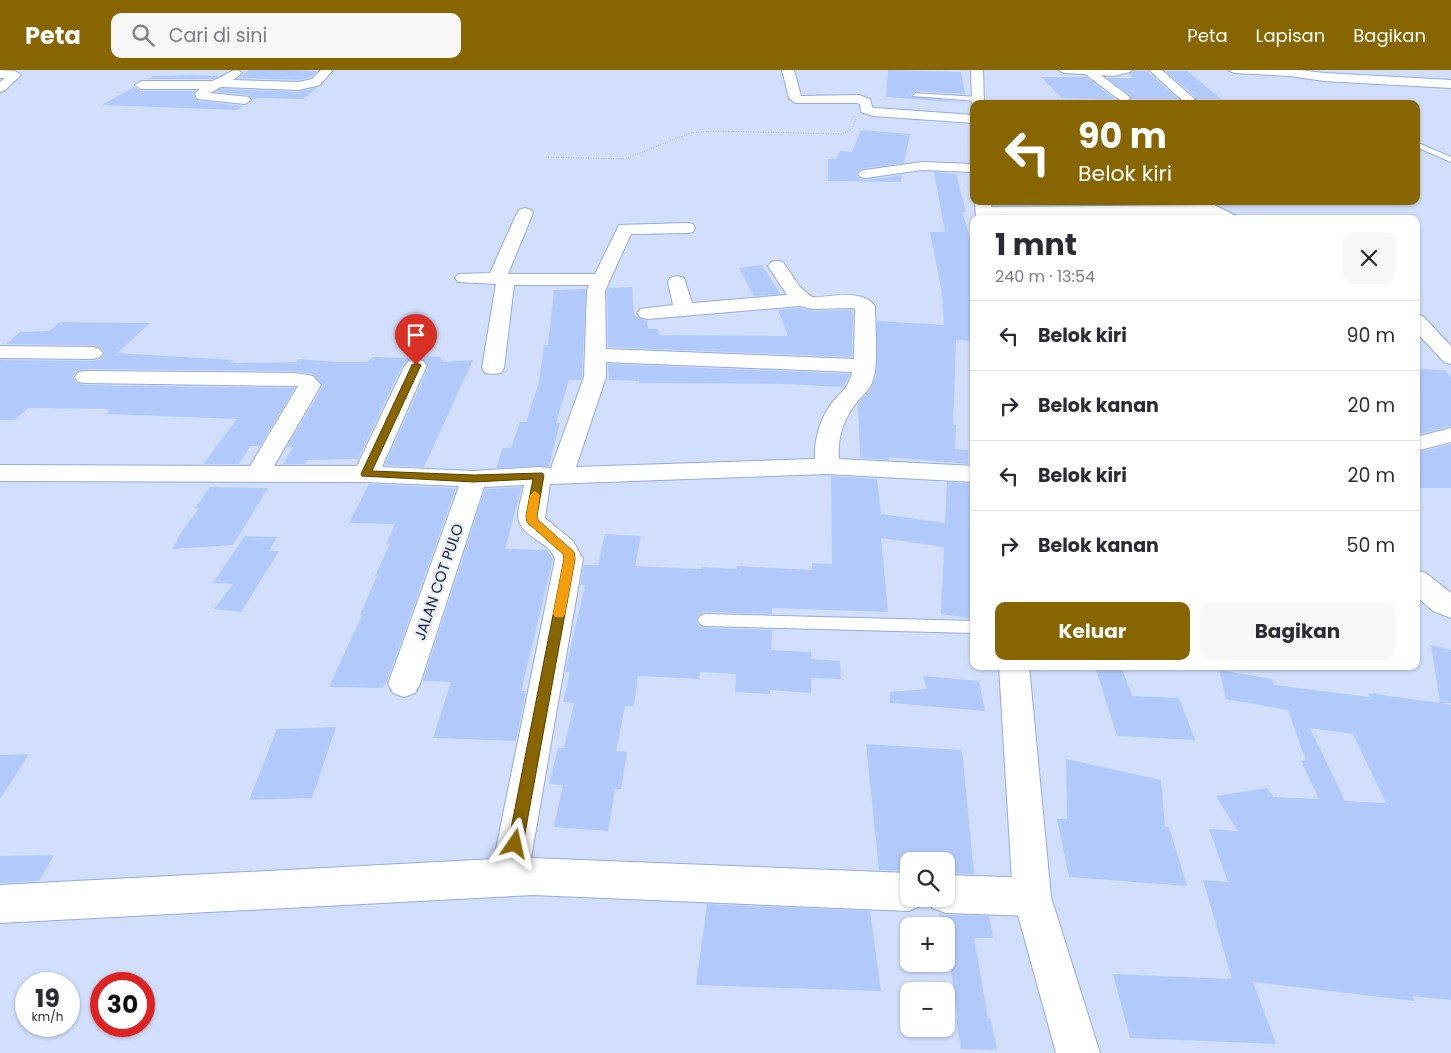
<!DOCTYPE html>
<html lang="id">
<head>
<meta charset="utf-8">
<style>
	body { margin:0; font-family:Poppins,sans-serif; background:#f7f7f7; color:#2b2b33; height:100vh; display:flex; flex-direction:column; font-size:19px; white-space:nowrap }
	* { box-sizing:border-box; margin:0 }
	p { font-size:16px; color:#7c7c81 }
	.icon { flex:none; width:28px; height:28px; fill:none; stroke:currentColor; stroke-width:2; stroke-linecap:round; stroke-linejoin:round }
	.map { position:relative; flex:1; overflow:hidden }
	.side { position:absolute; left:970px; top:145px; width:450px; height:455px; display:flex; flex-direction:column; background:#fff; border-radius:10px; box-shadow:0 1px 4px #0004 }
	.side>* { flex:none }
	.banner { position:absolute; left:970px; top:30px; width:450px; height:105px; border-radius:10px; box-shadow:0 1px 4px #0004; background:#876500; color:#fff; overflow:hidden }
	.tools { position:absolute; left:900px; top:782px; display:grid; gap:10px }
	.tools a { display:grid; place-items:center; width:55px; height:55px; border-radius:10px; background:#fff; box-shadow:0 1px 4px #0004; font-size:25px }
	.speed { position:absolute; left:15px; top:902px; display:flex; gap:10px; font-size:25px; font-weight:700; text-align:center }
	.speed>* { display:grid; place-content:center; width:65px; height:65px; border-radius:50%; background:#fff; box-shadow:0 1px 4px #0004; line-height:1 }
	.speed small { font-size:12px; font-weight:400 }
	.speed .limit { border:8px solid #d22; background:#fff; color:#111 }
	.pin { position:absolute; display:grid; place-items:center; width:42px; height:42px; color:#fff; margin:-51px -21px; border-radius:50% 50% 50% 0; rotate:-45deg; box-shadow:0 0 5px #0007 }
	.pin .icon { rotate:45deg }
	.me { position:absolute; width:55px; margin:-28px; rotate:11deg; stroke-linejoin:round; filter:drop-shadow(0 0 4px #0008) }
	.turn { display:flex; align-items:center; gap:18px; height:105px; padding:0 25px; font-size:22px }
	.turn .icon { width:65px; height:65px; stroke-width:2.5 }
	.turn b { display:block; font-size:35px; line-height:42px }
	.round { display:grid; place-items:center; flex:none; width:52px; height:52px; border-radius:10px; background:#f7f7f7 }
	.overview { display:flex; align-items:center; justify-content:space-between; height:85px; padding:0 25px }
	h1 { font-size:30px; font-weight:700; line-height:38px }
	.primary-button { display:flex; gap:10px; margin-top:auto; padding:10px 25px }
	.primary-button a { flex:1; height:58px; border-radius:10px; background:#876500; color:#fff; font-size:20px; font-weight:700; line-height:58px; text-align:center }
	.primary-button a+a { background:#f7f7f7; color:#2b2b33 }
	ul { padding:0; list-style:none }
	li { display:flex; align-items:center; gap:15px; height:70px; padding:0 25px; border-top:1px solid #e1e1e2 }
	li div { flex:1 }
	li b { display:block; font-size:19px }
	li em { font-style:normal }
	header { display:flex; align-items:center; gap:30px; box-sizing:border-box; height:70px; padding:0 25px; background:#876500; color:#fff }
	header strong { font-size:24px }
	nav { display:flex; gap:28px; margin-inline-start:auto; font-size:18px }
	.search { width:350px; height:45px; background:#f7f7f7; display:flex; align-items:center; gap:12px; box-sizing:border-box; padding:0 18px; border-radius:10px; color:#7c7c81; font-size:19px }
	.map>svg:first-child { display:block }
	.building { fill:#b2cafb; fill-rule:evenodd }
	.lines { fill:none; stroke-linecap:round; stroke-linejoin:round }
	.lane-casing { stroke:#95abda; stroke-width:2 }
	.street-casing { stroke:#95abda; stroke-width:2 }
	.secondary-casing { stroke:#95abda; stroke-width:2 }
	.path { stroke:#8591aa; stroke-width:1; stroke-dasharray:0.5 2; stroke-linecap:butt }
	.lane { fill:#fff; fill-rule:evenodd }
	.street { fill:#fff; fill-rule:evenodd }
	.secondary { fill:#fff; fill-rule:evenodd }
	.route { fill:#876500; stroke:#584200 }
	.slow { fill:#f59e0b }
	.labels { text-anchor:middle; stroke-width:4.5; stroke-linejoin:round; paint-order:stroke }
	.street-label { font-size:15px; fill:#182032; stroke:#e7ecf6 }
</style>
</head>
<body>
<header>
<strong>Peta</strong>
<div class="search"><svg class="icon" aria-label="search" viewBox="0 0 24 24"><circle cx="10" cy="10" r="6"/><path d="M15 15l6 6"/></svg>Cari di sini</div>
<nav><a>Peta</a><a>Lapisan</a><a>Bagikan</a></nav>
</header>
<div class="map">
<svg width="1451" height="983" viewBox="0 0 1451 983">
	<rect width="100%" height="100%" fill="#d1dffd"/>
	<!-- building -->
	<g class="building">
		<polygon points="249,0 286,0 317,1 311,7 299,10 238,8"/>
		<polygon points="888,0 961,2 965,24 915,21 911,26 967,33 886,27"/>
		<polygon points="1133,1 1147,1 1178,29 1132,29 1132,27 1107,8 1133,8 1129,4"/>
		<polygon points="1165,1 1187,1 1221,29 1198,29"/>
		<polygon points="192,5 219,6 213,9 147,9 153,6"/>
		<polygon points="1041,7 1086,7 1115,29 1062,28"/>
		<polygon points="134,17 141,21 195,21 193,24 197,31 243,36 237,40 102,35"/>
		<polygon points="318,17 303,29 256,28 253,30 249,25 216,22 221,19 299,22"/>
		<polygon points="861,60 910,64 904,93 860,99 856,103 858,108 865,110 902,105 901,112 828,111 828,89 836,89 840,81 852,82"/>
		<polygon points="934,102 956,104 966,142 962,142 974,180 974,243 971,243 973,271 956,270 953,354 956,355 955,379 968,380 968,394 889,387 889,390 860,388 858,334 871,319 876,306 877,251 944,255 942,223 930,162 945,162"/>
		<polygon points="762,195 769,206 780,224 754,226 739,198"/>
		<polygon points="632,217 634,245 647,251 648,259 658,259 659,265 788,266 778,240 800,238 813,241 851,240 853,244 852,287 608,277 607,221 609,218"/>
		<polygon points="586,219 582,307 581,310 569,310 556,353 560,353 549,396 496,398 503,378 511,378 520,352 526,352 539,312 544,275 548,275 554,220"/>
		<polygon points="60,252 150,253 117,283 233,290 231,293 296,292 299,289 337,292 368,292 372,287 412,288 403,294 358,389 307,390 305,394 283,394 293,377 287,377 323,316 313,304 296,301 86,299 76,301 73,306 76,313 86,315 295,318 260,376 251,376 238,394 203,394 237,349 106,344 110,339 28,338 15,350 0,350 0,290 93,291 101,289 104,284 102,278 93,275 6,274 20,262 49,261"/>
		<polygon points="426,286 440,287 444,292 473,290 424,397 385,395 429,296 421,289"/>
		<polygon points="608,294 850,304 843,317 785,314 639,313 639,311 609,310"/>
		<polygon points="1416,299 1445,300 1451,307 1451,356 1416,365"/>
		<polygon points="1451,374 1451,418 1416,418 1416,383"/>
		<polygon points="831,406 877,409 881,444 945,453 947,412 974,414 974,549 941,544 944,477 881,468 888,542 772,538 772,544 705,542 699,544 696,551 699,556 704,558 772,560 771,580 811,582 811,589 840,591 841,609 811,608 811,623 770,620 770,624 735,622 736,604 700,602 699,609 638,606 634,636 625,636 616,681 627,682 621,719 615,719 608,761 554,757 563,715 549,714 558,678 564,678 574,633 563,632 570,602 565,602 585,515 580,515 584,495 598,495 605,464 641,466 635,496 701,499 701,497 737,499 737,496 812,500 812,493 832,494"/>
		<polygon points="369,414 456,418 388,609 383,618 329,617 362,545 360,545 377,506 375,506 390,474 386,474 395,454 349,453"/>
		<polygon points="210,417 268,418 233,475 173,479 180,464 199,438 195,438"/>
		<polygon points="522,417 505,479 547,480 553,489 521,621 526,621 516,671 433,668 451,612 423,611 485,419"/>
		<polygon points="245,466 277,467 269,481 279,481 241,542 214,539 233,514 213,513"/>
		<path d="M1431,575L1451,580V633H1442L1451,635V930L1412,926L1415,931L1253,912L1276,974L1130,968L1113,904L1232,909L1203,810L1228,812L1209,759L1238,761L1216,726L1267,718L1274,727L1319,729L1301,691H1306L1288,640L1226,629L1219,600L1272,609L1274,615L1370,627L1368,623L1440,633ZM1310,658L1353,664L1386,733L1345,731Z"/>
		<polygon points="1095,596 1121,596 1132,626 1179,628 1195,670 1117,666"/>
		<polygon points="923,606 979,611 985,641 890,633 890,622 927,619"/>
		<polygon points="336,657 312,728 249,730 277,659"/>
		<polygon points="866,674 962,680 974,804 946,803 946,791 909,791 909,801 879,800"/>
		<polygon points="29,684 0,729 0,685"/>
		<polygon points="1066,689 1161,710 1165,757 1169,757 1187,816 1069,807 1057,749 1067,749"/>
		<polygon points="54,785 39,811 0,813 0,786"/>
		<polygon points="707,834 870,841 881,921 696,915"/>
		<polygon points="939,843 946,845 989,846 993,868 974,868 988,948 990,948 997,980 961,979 956,948 958,948 946,869 946,856 941,856"/>
	</g>
	<g class="lines">
		<defs>
			<g id="lane">
				<polygon points="915,23 977,27 980,29 977,31 913,26"/>
				<polygon points="1416,72 1451,87 1451,92 1416,77"/>
				<polygon points="705,544 974,551 974,563 705,556 700,554 698,550 700,546"/>
			</g>
			<g id="street">
				<polygon points="0,0 15,1 21,5 4,21 0,22 0,12 5,8 0,8"/>
				<polygon points="238,0 242,3 233,10 299,12 312,9 321,0 333,0 320,15 299,20 221,17 210,23 249,27 251,30 245,34 197,29 195,23 200,19 141,19 135,15 141,11 213,11 232,1"/>
				<polygon points="782,0 794,0 801,26 859,25 870,29 872,37 875,38 974,45 974,53 873,46 861,42 860,34 857,33 795,33 789,28"/>
				<polygon points="1058,0 1132,0 1130,2 1114,6 1101,5 1131,28 1125,32 1121,31 1085,4 1064,3"/>
				<polygon points="1149,0 1162,0 1199,33 1186,34"/>
				<polygon points="1228,0 1300,0 1324,3 1451,10 1451,18 1324,11 1290,6 1234,3"/>
				<polygon points="922,92 974,94 974,102 922,100 865,108 860,107 858,104 860,101 865,100"/>
				<polygon points="1214,135 1237,146 1239,149 1218,149 1211,145 984,147 978,145 976,142 978,139 984,137"/>
				<path d="M525,138L531,140L533,143L508,204H595L619,155L687,153L693,154L695,158L693,162L687,163L631,164L605,221L606,279L854,289L855,239L853,238L813,239L800,236L647,249L640,247L637,243L640,239L673,235L668,212L670,208L677,206L684,208L692,233L787,225L768,196L771,192L777,191L783,192L800,217L812,227C830,228 862,218 875,236C875,255 879,297 872,313C869,320 862,326 857,332C844,348 837,368 839,389L974,396V412L827,404L550,414L545,448L573,471L583,489L531,788L909,803V829H925L922,835L909,841L533,825L0,853V815L494,789L555,489C550,471 519,467 518,446C518,436 523,424 524,415L484,417L420,614L415,623L404,627L393,623L388,614L459,416L366,412L0,411V395L250,396L298,316L86,313L78,312L75,307L78,302L86,301L296,303L313,306L321,315L274,396H357L405,295L409,291L416,289L423,291L427,295L382,397L474,401L539,397L551,398L584,307L587,221L589,215H514L504,298L501,303L493,304L485,303L482,298L496,214L458,212L455,208L458,204L490,203L517,143L519,140ZM606,292L852,302C850,316 840,323 831,334C820,349 814,370 815,389L576,397L606,307Z"/>
				<polygon points="1416,244 1423,246 1451,276 1451,294 1444,292 1416,262"/>
				<polygon points="0,276 93,277 100,279 103,283 100,287 93,289 0,288"/>
				<polygon points="1451,358 1451,372 1416,381 1416,367"/>
				<polygon points="1416,500 1426,503 1451,523 1451,548 1433,541 1416,526"/>
				<polygon points="946,805 1032,808 1046,813 1051,827 1046,841 1032,846 946,843 932,838 929,829 946,829"/>
			</g>
			<g id="secondary">
				<polygon points="971,0 983,0 984,34 974,34 974,37 972,34"/>
				<polygon points="975,131 991,131 992,149 976,149"/>
				<polygon points="999,596 1029,596 1051,827 1100,983 1056,983 1013,827"/>
			</g>
		</defs>
		<!-- lane casing -->
		<use href="#lane" class="lane-casing"/>
		<!-- street casing -->
		<use href="#street" class="street-casing"/>
		<!-- secondary casing -->
		<use href="#secondary" class="secondary-casing"/>
		<!-- path -->
		<polyline class="path" points="546,87 625,89 690,63 712,61 842,64 852,59 856,49"/>
		<!-- lane -->
		<use href="#lane" class="lane"/>
		<!-- street -->
		<use href="#street" class="street"/>
		<!-- secondary -->
		<use href="#secondary" class="secondary"/>
	</g>
	<!-- route -->
	<polygon class="route" points="416,293 421,295 372,401 474,405 542,403 544,405 537,446 538,450 574,482 575,489 523,774 521,780 515,782 510,780 508,774 564,489 563,484 527,452 526,446 533,409 474,412 362,406 361,404 412,295"/>
	<!-- slow -->
	<polygon class="slow" points="535,421 540,425 537,446 538,450 574,482 575,489 565,544 563,547 555,547 553,544 564,489 563,484 527,452 526,446 530,425"/>
	<g class="labels">
		<!-- street labels -->
		<g class="street-label">
			<text transform="translate(439 512) rotate(-71)" y="5">JALAN COT PULO</text>
		</g>
	</g>
</svg>
<div class="tools">
<a><svg class="icon" aria-label="search" viewBox="0 0 24 24"><circle cx="10" cy="10" r="6"/><path d="M15 15l6 6"/></svg></a>
<a>+</a>
<a>−</a>
</div>
<div class="speed"><div>19<small>km/h</small></div><div class="limit">30</div></div>
<div class="pin" style="left:416px;top:295px;background:#d93025"><svg class="icon" aria-label="arrive" viewBox="0 0 24 24"><path d="M6 21V4h12l-3 4 3 4H6"/></svg></div>
<svg class="me" style="left:515px;top:774px" viewBox="-20 -20 40 40"><path d="M0-17L14 15 0 8-14 15z" fill="#876500" stroke="#fff" stroke-width="4"/></svg>
<div class="banner">
<div class="turn"><svg class="icon" aria-label="left" viewBox="0 0 24 24"><path d="M17 20v-9H6M10 6l-5 5 5 5"/></svg><div><b>90 m</b>Belok kiri</div></div>
</div>
<section class="side">
<div class="overview"><div><h1>1 mnt</h1><p>240 m · 13:54</p></div><a class="round"><svg class="icon" aria-label="close" viewBox="0 0 24 24"><path d="M6 6l12 12M18 6L6 18"/></svg></a></div>
<ul>
<li><svg class="icon" aria-label="left" viewBox="0 0 24 24"><path d="M17 20v-9H6M10 6l-5 5 5 5"/></svg><div><b>Belok kiri</b></div><em>90 m</em></li>
<li><svg class="icon" aria-label="right" viewBox="0 0 24 24"><path d="M7 20v-9h11M14 6l5 5-5 5"/></svg><div><b>Belok kanan</b></div><em>20 m</em></li>
<li><svg class="icon" aria-label="left" viewBox="0 0 24 24"><path d="M17 20v-9H6M10 6l-5 5 5 5"/></svg><div><b>Belok kiri</b></div><em>20 m</em></li>
<li><svg class="icon" aria-label="right" viewBox="0 0 24 24"><path d="M7 20v-9h11M14 6l5 5-5 5"/></svg><div><b>Belok kanan</b></div><em>50 m</em></li>
</ul>
<div class="primary-button"><a>Keluar</a><a>Bagikan</a></div>
</section>
</div>
</body>
</html>
